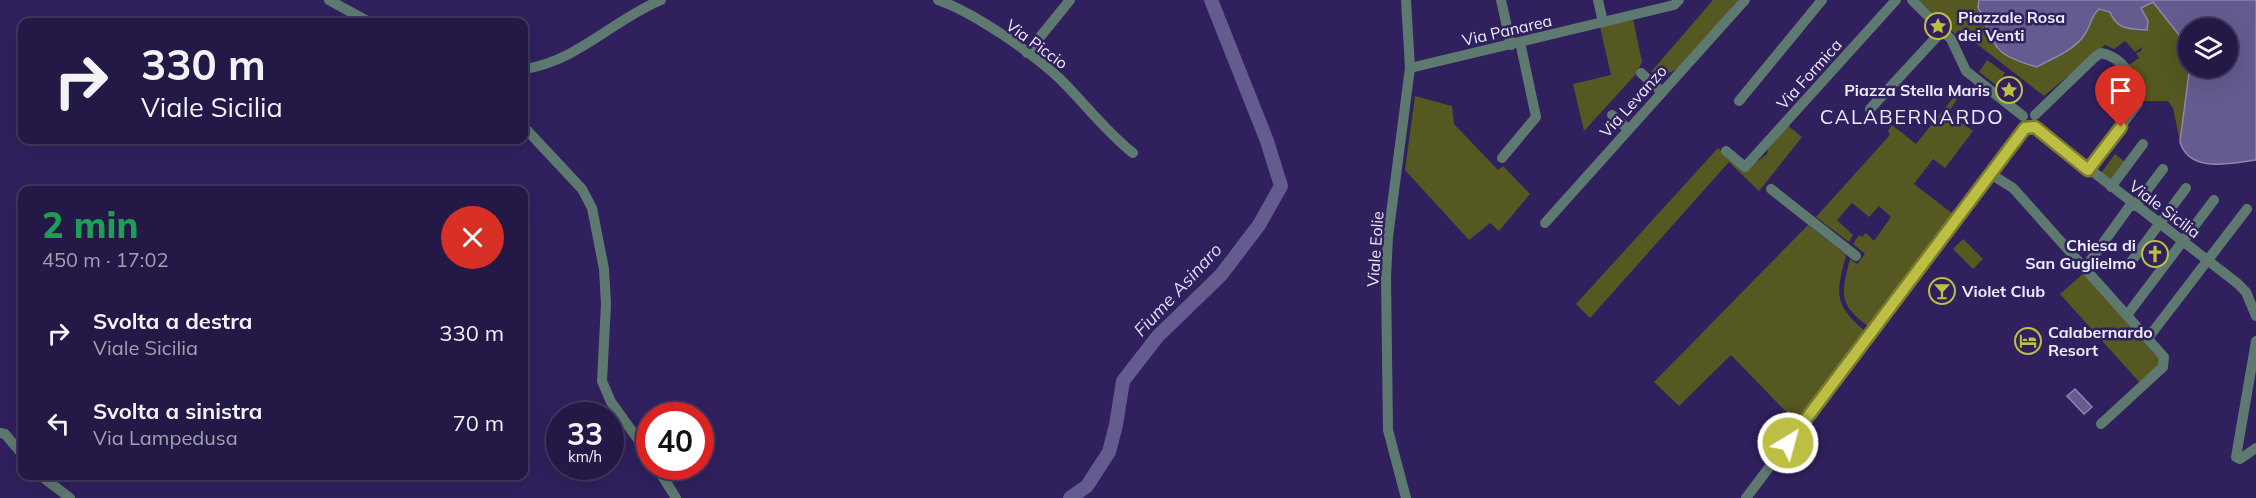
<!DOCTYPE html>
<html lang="it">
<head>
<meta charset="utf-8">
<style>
	body { margin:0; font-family:Mulish,sans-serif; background:#2c214d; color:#f1f3f6; height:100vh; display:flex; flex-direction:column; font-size:22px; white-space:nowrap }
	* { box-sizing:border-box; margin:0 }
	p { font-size:20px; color:#a3a0b3 }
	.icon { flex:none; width:33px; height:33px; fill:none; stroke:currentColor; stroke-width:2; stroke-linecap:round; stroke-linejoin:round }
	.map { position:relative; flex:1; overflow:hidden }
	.panel { position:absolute; left:18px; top:186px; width:510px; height:294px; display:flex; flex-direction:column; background:#241846; border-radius:12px; box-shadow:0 6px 24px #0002,0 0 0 2px #41375f }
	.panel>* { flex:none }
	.top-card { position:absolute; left:18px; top:18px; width:510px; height:126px; border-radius:12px; box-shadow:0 6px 24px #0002,0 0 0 2px #41375f; background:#241846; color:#f1f3f6; overflow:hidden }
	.fabs { position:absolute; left:2178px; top:18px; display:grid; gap:12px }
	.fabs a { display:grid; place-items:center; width:60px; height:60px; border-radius:50%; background:#241846; box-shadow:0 6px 24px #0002,0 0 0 2px #41375f; font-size:30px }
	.speed { position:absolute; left:546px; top:402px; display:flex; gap:12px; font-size:30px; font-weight:700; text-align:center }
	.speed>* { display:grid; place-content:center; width:78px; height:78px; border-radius:50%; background:#241846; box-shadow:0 6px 24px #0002,0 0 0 2px #41375f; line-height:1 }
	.speed small { font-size:15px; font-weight:400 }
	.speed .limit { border:9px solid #d22; background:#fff; color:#111 }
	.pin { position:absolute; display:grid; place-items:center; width:51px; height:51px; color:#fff; margin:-62px -26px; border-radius:50% 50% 50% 0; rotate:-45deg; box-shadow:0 0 6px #0007 }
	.pin .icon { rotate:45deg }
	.me { position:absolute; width:66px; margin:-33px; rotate:37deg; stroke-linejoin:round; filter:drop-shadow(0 0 4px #0008) }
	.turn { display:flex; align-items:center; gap:21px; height:126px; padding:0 24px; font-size:27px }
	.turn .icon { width:78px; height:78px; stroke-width:2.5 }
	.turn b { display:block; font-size:42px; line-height:51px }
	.round { display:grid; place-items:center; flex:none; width:63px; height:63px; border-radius:32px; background:#2c214d }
	.overview { display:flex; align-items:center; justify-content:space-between; height:102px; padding:0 24px }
	h1 { font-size:36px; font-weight:800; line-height:45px; color:#1e9e55 }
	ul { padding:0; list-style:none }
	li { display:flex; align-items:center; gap:18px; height:90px; padding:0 24px }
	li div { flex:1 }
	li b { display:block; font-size:22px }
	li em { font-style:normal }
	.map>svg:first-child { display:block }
	.green { fill:#565822 }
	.water { fill:#645b8f; stroke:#8d86af; stroke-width:1.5; fill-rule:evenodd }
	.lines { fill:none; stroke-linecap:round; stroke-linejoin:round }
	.river { stroke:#645b8f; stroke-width:14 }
	.minor { stroke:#5e7a70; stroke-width:10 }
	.route-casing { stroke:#7a7c2c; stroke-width:15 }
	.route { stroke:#bcbf44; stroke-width:10 }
	.labels { text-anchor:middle; stroke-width:5; stroke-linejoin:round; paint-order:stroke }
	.poi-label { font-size:16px; font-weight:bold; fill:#ecebfa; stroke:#30205e; text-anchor:start }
	.street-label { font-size:16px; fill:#ecebfa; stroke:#30205e }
	.water-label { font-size:18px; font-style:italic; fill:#dedafb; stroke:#30205e }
	.quarter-label { font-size:20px; letter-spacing:1.5px; fill:#ecebfa; stroke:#30205e }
</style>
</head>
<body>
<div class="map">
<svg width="2256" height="498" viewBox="0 0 2256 498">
	<rect width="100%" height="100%" fill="#30205e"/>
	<!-- green -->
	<g class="green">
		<polygon points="1713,0 1738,0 1681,67 1663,76 1651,72"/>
		<path d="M1919,0H1979L1978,7L1998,50L2036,67C2053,58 2075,50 2085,34C2091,25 2091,16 2100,9L2143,15L2140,8L2153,2L2183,40L2189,73L2180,142L2173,108L2168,101H2143V89L2129,65L2139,58L2136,53L2141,51L2142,47L2135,52L2125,41L2114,49L2105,45L2044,96L1959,30L1955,34Z"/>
		<polygon points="1633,19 1642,62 1636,74 1584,131 1573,84 1611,75 1600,27"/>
		<polygon points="1987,60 2005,73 1996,85 1979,72"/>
		<polygon points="1415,96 1452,106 1454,124 1498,170 1503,166 1530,194 1499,231 1490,223 1469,240 1405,170"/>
		<path d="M1954,97L1957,99L1948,113L1973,131L1945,168L1933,159L1914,184L1953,214L1869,327C1838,304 1841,295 1850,259L1857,264L1865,254L1853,244L1859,235L1862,237L1866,233L1874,241L1891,217L1879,206L1869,217L1852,203L1837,220L1853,235L1849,242L1816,217L1890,135L1888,131L1892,125L1916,144Z"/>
		<polygon points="1787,125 1802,137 1759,191 1729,162 1590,318 1576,304 1718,148 1745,171 1767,154 1769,145"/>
		<polygon points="2115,154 2125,162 2111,180 2101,173"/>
		<path d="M1808,225L1846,255C1836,295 1833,304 1866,332L1797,423L1731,355L1679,406L1654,382Z"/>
		<polygon points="1963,239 1983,259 1973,269 1953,249"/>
		<polygon points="2085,272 2162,362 2141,384 2060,294"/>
	</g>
	<!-- water -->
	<g class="water">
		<path d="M1979,0H2256V160C2231,163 2190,174 2180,142L2189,73L2183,40L2153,2L2141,8L2148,21L2147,30C2129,29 2117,30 2110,12L2099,9C2091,16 2091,25 2085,34C2075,50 2053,58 2037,67C1991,54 1996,47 1978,7ZM2228,28V68H2188V28Z"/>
		<polygon points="2075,389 2092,407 2084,414 2067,396"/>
	</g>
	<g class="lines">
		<!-- river -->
		<polyline class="river" points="1070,498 1087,486 1109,452 1116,425 1123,381 1158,336 1221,275 1259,225 1281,186 1267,141 1211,0"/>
		<!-- minor -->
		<g class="minor">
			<polyline points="329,0 369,22"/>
			<path d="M938,0C973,12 1031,52 1058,77C1084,102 1104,130 1133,153"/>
			<polyline points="1501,0 1511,45"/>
			<polyline points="1598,0 1603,22"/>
			<polyline points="1912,0 1951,39 1966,71 2023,116"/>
			<polyline points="1027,53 1070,0"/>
			<polyline points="1410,68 1674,5 1679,0"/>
			<path d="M524,69C576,62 613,20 661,0"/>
			<polyline points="1641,73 1661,91"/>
			<polyline points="1739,101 1822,0"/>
			<polyline points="1870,109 1942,31"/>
			<polyline points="1612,115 1628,129"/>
			<path d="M2035,115L2095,57L2101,53C2123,57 2139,82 2138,103L2088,170"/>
			<polyline points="524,127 582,189 592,208 604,269 606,304 602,381 611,402 650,456"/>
			<polyline points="2035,127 2237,283 2246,292 2256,316"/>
			<polyline points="1726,151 1745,167 1896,0"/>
			<polyline points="1502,158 1536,117 1520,42"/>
			<polyline points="1989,173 2013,188 2164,357 2163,367 2101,424"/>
			<polyline points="2111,187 2143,144"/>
			<polyline points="1771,189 1856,256"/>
			<polyline points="2135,206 2163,169"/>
			<polyline points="1545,223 1745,0"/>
			<polyline points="2131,262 2186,188"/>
			<polyline points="2085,268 2132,203"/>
			<polyline points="2127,315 2214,200"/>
			<polyline points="2148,338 2247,209"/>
			<polyline points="2256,341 2236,457 2240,459 2256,448"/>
			<polyline points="0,433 5,434 22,454"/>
			<polyline points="656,466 676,498"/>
			<polyline points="41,476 70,498"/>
			<polyline points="1406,498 1388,430 1386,277 1388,237 1410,68 1406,0"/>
			<polyline points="1746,498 2025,128"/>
		</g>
	</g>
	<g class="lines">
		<defs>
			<polyline id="route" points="1788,443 2025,128 2035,127 2088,170 2121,127"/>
		</defs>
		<!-- route casing -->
		<use href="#route" class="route-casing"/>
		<!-- route -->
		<use href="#route" class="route"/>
	</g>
	<!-- icons -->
	<defs>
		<symbol id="sight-ring" viewBox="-11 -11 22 22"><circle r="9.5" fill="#30205e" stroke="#bcbf44" stroke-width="1.5"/><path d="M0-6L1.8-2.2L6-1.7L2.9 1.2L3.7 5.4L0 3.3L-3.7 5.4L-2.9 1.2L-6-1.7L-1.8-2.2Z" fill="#bcbf44"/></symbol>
		<symbol id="church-ring" viewBox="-11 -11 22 22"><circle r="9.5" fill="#30205e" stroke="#bcbf44" stroke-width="1.5"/><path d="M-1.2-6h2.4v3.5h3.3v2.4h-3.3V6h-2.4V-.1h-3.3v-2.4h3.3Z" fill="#bcbf44"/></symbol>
		<symbol id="bar-ring" viewBox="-11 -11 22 22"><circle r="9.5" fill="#30205e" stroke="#bcbf44" stroke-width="1.5"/><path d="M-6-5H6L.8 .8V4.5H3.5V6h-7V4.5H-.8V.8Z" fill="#bcbf44"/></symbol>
		<symbol id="hotel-ring" viewBox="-11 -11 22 22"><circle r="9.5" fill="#30205e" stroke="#bcbf44" stroke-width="1.5"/><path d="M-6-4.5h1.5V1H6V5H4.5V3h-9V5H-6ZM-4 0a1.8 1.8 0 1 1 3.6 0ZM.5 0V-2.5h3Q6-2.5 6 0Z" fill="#bcbf44"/></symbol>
	</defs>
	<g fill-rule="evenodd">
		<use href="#sight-ring" x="1923" y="11" width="30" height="30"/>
		<use href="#sight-ring" x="1994" y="75" width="30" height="30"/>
		<use href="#church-ring" x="2140" y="239" width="30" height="30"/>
		<use href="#bar-ring" x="1927" y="276" width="30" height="30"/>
		<use href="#hotel-ring" x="2013" y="326" width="30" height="30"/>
	</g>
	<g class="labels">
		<!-- poi labels -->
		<g class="poi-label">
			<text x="1958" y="23">Piazzale Rosa<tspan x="1958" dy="18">dei Venti</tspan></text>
			<text x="1990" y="96" text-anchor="end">Piazza Stella Maris</text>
			<text x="2136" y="251" text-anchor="end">Chiesa di<tspan x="2136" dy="18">San Guglielmo</tspan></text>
			<text x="1962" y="297">Violet Club</text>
			<text x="2048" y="338">Calabernardo<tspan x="2048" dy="18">Resort</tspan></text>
		</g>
		<!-- street labels -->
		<g class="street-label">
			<text transform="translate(1507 30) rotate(-13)" y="6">Via Panarea</text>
			<text transform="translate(1037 44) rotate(36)" y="6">Via Piccio</text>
			<text transform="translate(1809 74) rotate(-48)" y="6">Via Formica</text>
			<text transform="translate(1633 101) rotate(-48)" y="6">Via Levanzo</text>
			<text transform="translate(2165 209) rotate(37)" y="6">Viale Sicilia</text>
			<text transform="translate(1375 249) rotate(-86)" y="6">Viale Eolie</text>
		</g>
		<!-- water labels -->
		<g class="water-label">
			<text transform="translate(1178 290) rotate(-47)" y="6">Fiume Asinaro</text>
		</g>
		<!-- quarter labels -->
		<g class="quarter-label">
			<text x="1912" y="124">CALABERNARDO</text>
		</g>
	</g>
</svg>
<div class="fabs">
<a><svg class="icon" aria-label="layers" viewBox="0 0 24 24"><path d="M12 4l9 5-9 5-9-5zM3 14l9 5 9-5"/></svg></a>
</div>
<div class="speed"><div>33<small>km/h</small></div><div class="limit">40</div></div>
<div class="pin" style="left:2121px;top:127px;background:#d93025"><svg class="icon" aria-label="arrive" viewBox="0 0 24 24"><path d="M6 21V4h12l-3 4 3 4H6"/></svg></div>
<svg class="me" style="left:1788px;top:443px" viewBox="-20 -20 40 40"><circle r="17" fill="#bcbf44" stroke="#fff" stroke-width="3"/><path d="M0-11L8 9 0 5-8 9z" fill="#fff"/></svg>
<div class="top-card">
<div class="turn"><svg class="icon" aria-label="right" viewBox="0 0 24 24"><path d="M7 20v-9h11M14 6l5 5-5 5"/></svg><div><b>330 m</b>Viale Sicilia</div></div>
</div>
<section class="panel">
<div class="overview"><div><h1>2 min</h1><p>450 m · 17:02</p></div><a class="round" style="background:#d93025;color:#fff"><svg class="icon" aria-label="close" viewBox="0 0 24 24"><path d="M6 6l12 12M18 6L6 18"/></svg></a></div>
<ul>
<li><svg class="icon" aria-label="right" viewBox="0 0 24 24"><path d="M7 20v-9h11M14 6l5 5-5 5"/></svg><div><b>Svolta a destra</b><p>Viale Sicilia</p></div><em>330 m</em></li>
<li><svg class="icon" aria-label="left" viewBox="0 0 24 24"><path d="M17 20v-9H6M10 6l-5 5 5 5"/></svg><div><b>Svolta a sinistra</b><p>Via Lampedusa</p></div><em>70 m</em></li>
</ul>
</section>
</div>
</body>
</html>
